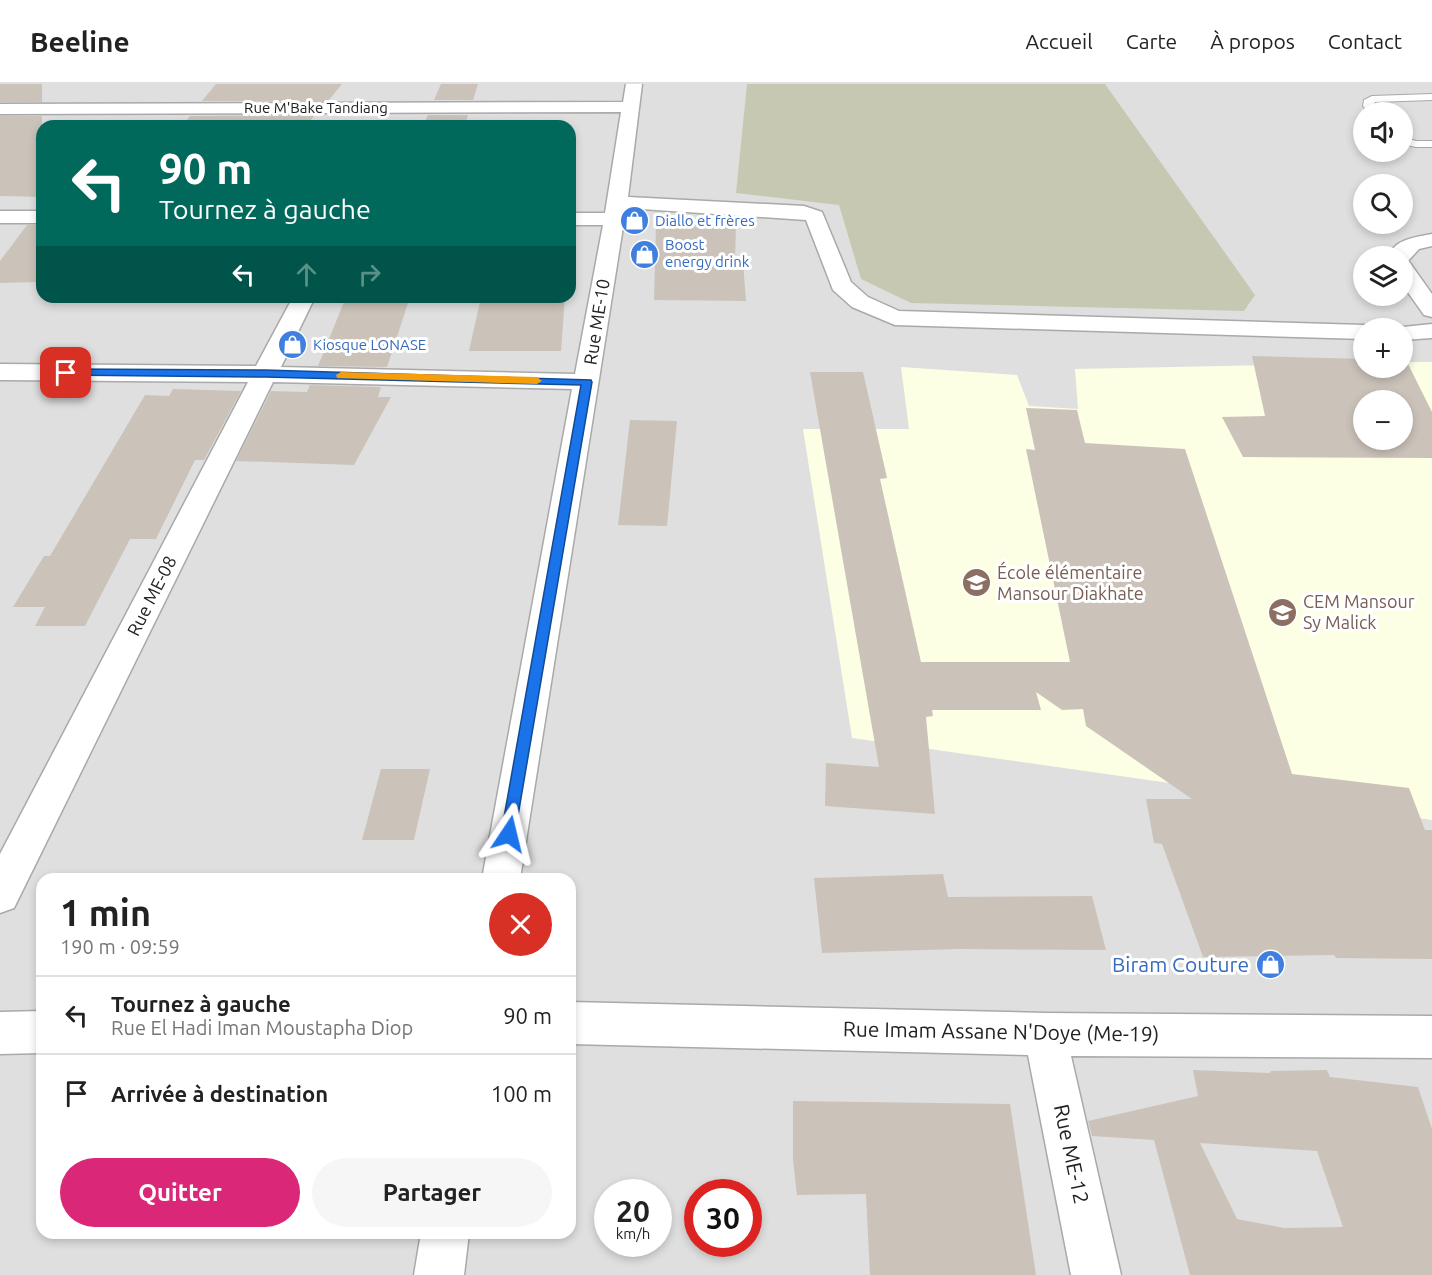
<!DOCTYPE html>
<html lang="fr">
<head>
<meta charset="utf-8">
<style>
	body { margin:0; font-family:Ubuntu,sans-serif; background:#f6f6f6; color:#222; height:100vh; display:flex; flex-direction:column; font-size:22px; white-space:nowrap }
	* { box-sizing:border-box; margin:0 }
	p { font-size:20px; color:#767676 }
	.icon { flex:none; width:33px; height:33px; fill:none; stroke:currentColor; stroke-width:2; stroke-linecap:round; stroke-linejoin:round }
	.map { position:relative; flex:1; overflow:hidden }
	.details { position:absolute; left:36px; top:789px; width:540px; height:366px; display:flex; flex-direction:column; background:#fff; border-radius:18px; box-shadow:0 3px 9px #0003 }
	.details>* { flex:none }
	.hud { position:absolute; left:36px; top:36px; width:540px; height:183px; border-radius:18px; box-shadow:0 3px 9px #0003; background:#00695c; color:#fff; overflow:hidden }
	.buttons { position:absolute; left:1353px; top:18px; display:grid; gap:12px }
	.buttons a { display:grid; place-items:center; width:60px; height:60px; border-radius:50%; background:#fff; box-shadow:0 3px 9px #0003; font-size:30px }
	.speed { position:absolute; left:594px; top:1095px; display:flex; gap:12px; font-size:30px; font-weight:700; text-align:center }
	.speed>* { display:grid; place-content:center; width:78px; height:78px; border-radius:50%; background:#fff; box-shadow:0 3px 9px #0003; line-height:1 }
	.speed small { font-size:15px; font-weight:400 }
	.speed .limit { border:9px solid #d22; background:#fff; color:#111 }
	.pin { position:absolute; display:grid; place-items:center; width:51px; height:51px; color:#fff; margin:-26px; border-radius:12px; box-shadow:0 3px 9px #0006 }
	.me { position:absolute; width:66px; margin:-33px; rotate:10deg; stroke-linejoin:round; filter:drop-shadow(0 0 4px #0008) }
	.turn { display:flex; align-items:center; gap:21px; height:126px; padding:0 24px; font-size:27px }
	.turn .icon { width:78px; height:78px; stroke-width:2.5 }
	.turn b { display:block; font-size:42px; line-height:51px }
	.lanes { display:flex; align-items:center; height:57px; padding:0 24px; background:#0003; justify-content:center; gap:30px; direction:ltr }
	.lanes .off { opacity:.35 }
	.round { display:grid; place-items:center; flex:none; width:63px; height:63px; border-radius:32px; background:#f6f6f6 }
	.headline { display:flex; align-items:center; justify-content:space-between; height:102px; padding:0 24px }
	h1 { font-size:36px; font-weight:600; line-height:45px }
	.primary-button { display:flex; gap:12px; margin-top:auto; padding:12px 24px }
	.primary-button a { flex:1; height:69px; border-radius:36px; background:#db2777; color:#fff; font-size:24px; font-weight:600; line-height:69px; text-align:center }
	.primary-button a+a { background:#f6f6f6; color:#222 }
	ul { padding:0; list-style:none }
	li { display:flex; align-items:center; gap:18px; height:78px; padding:0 24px; border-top:2px solid #e0e0e0 }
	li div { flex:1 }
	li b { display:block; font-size:22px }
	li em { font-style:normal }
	header { display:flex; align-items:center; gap:36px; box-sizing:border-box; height:84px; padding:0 30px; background:#fff; border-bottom:2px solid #e0e0e0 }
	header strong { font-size:28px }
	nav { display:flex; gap:33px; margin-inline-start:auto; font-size:21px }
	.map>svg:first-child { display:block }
	.residential { fill:#e0dfdf; fill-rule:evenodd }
	.education { fill:#fdffe4; fill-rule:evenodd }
	.construction { fill:#c7c8b2 }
	.building { fill:#cbc3ba; fill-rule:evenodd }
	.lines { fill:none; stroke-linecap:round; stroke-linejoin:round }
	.lane-casing { stroke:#a9a9a9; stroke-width:2 }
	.street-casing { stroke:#a9a9a9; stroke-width:3 }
	.lane { fill:#fff; fill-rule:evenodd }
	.street { fill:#fff; fill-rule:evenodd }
	.route { fill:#1a73e8; stroke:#114b97; stroke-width:1.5 }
	.slow { fill:#f59e0b }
	.labels { text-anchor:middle; stroke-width:6; stroke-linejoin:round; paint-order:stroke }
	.far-street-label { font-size:15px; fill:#222; stroke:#fff }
	.far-shop-label { font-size:15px; fill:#366cbe; stroke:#fff; text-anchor:start }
	.street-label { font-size:18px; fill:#222; stroke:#fff }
	.education-label { font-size:18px; fill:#785e54; stroke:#fff; text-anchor:start }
	.near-shop-label { font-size:21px; fill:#366cbe; stroke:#fff; text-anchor:end }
	.near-street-label { font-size:21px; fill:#222; stroke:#fff }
</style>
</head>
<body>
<header>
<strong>Beeline</strong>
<nav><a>Accueil</a><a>Carte</a><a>À propos</a><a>Contact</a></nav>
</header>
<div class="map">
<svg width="1432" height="1191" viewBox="0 0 1432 1191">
	<rect width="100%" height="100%" fill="#f2efe8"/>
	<!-- residential -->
	<path class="residential" d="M0,0H1432V1191H0ZM1364,28H1402V68H1364ZM42,42H570V213H42ZM1364,100H1402V140H1364ZM1364,172H1402V212H1364ZM1364,244H1402V284H1364ZM1364,316H1402V356H1364ZM42,795H570V1149H42ZM608,1108H658V1160H608ZM698,1108H748V1160H698Z"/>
	<!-- education -->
	<path class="education" d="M1403,278H1432V736L852,654L803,345H909L901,283L1017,291L1029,322L1078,325L1075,285L1363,279L1364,284H1402ZM1364,316H1402V356H1364Z"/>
	<!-- construction -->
	<polygon class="construction" points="747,0 1105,0 1255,211 1244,227 911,219 861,195 839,121 736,109"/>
	<!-- building -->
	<g class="building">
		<rect x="0" y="0" width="42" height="18"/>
		<polygon points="216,0 342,0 328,17 202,17"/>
		<polygon points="441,0 478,0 473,16 434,16"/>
		<polygon points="315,31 306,42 182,42 190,32"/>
		<polygon points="428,31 468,31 465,42 423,42"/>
		<polygon points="0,32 42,32 42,113 0,112"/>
		<polygon points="656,140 736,140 735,178 743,178 746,217 654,216"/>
		<polygon points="27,141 42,141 42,198 0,199 0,177"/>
		<polygon points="346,213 410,213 387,283 318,282"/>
		<polygon points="481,213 565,213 561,267 469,267"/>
		<path d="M1252,272L1364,275V284H1402V276H1406L1432,328V374L1243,373L1222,333L1265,332ZM1364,316H1402V356H1364Z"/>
		<polygon points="810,288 863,288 887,394 880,395 921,578 1070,578 1026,365 1035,366 1026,324 1077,326 1085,359 1185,365 1292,690 1409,704 1425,746 1432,746 1432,875 1336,874 1334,871 1203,873 1162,760 1154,759 1146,715 1192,715 1086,642 1083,625 1062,626 1036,608 1041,626 932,626 933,632 926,633 935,730 825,722 826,679 879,683"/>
		<polygon points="310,301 381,303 378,313 391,313 354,381 236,377 271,307 307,308"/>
		<polygon points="173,305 241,307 204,376 195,376 156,455 130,455 85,542 35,542 45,523 13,523 44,472 50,472 145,311 169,312"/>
		<polygon points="630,336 677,337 667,442 618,441"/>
		<polygon points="381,685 430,685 414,756 362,756"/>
		<polygon points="943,790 948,813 1092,812 1106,866 958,865 822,869 814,794"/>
		<path d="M1193,986L1270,989L1271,987L1327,986L1330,993L1418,1003L1432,1045V1191H1190L1154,1056L1092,1052L1088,1037L1198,1012ZM1200,1059L1317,1067L1343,1143L1284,1144L1237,1135Z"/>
		<polygon points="793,1017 1010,1020 1036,1191 870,1191 866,1110 797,1111 793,1076"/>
	</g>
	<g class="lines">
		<defs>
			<g id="lane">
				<polygon points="1432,10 1432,16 1375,18 1373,21 1379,28 1369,28 1363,22 1364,16 1372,12"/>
				<polygon points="1402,53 1416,57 1432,57 1432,63 1416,63 1402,60"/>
			</g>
			<g id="street">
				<polygon points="626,0 642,0 628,113 804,122 822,128 851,198 868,213 899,227 1364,241 1373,244 1364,244 1364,255 895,241 852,223 833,206 806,136 626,124 520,795 482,795 572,305 273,298 14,824 0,829 0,770 248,298 0,296 0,280 256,282 293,213 315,213 281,283 575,290 603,141 570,141 570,129 605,129 621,28 0,30 0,20 623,18"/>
				<rect x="0" y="127" width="42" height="12"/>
				<path d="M1432,150V162L1419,165L1408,177L1403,178L1410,179L1432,210V233L1424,231L1402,200V172H1389C1394,155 1417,153 1432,150Z"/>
				<polygon points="1432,240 1432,254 1402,256 1402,244 1393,244"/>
				<polygon points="570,918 1045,929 1432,932 1432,974 1071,972 1121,1191 1071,1191 1028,971 570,960"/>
				<polygon points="42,927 42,969 0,970 0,928"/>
				<polygon points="421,1149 469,1149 464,1191 414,1191"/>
			</g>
		</defs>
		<!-- lane casing -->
		<use href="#lane" class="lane-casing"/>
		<!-- street casing -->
		<use href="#street" class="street-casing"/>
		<!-- lane -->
		<use href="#lane" class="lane"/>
		<!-- street -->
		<use href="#street" class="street"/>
	</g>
	<!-- route -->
	<polygon class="route" points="66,285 265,286 591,296 592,298 514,755 509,757 504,755 501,750 581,301 265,293 63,291 63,286"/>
	<!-- slow -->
	<polygon class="slow" points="341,288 537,293 542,297 537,300 337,294 336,291"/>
	<!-- icons -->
	<defs>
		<symbol id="shop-disc" viewBox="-11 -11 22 22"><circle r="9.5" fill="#3f7fe0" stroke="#fff"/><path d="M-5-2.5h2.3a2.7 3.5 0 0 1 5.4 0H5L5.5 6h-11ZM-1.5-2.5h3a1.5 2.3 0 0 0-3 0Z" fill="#fff"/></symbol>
		<symbol id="school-disc" viewBox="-11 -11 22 22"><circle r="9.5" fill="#8d6e63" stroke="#fff"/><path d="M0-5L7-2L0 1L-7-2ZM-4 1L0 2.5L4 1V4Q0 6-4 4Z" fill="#fff"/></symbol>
	</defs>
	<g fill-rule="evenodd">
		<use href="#shop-disc" x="618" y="120" width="33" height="33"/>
		<use href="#shop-disc" x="628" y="154" width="33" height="33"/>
		<use href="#shop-disc" x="276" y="244" width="33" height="33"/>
		<use href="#school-disc" x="960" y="482" width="33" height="33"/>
		<use href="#school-disc" x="1266" y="512" width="33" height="33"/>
		<use href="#shop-disc" x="1254" y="864" width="33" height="33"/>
	</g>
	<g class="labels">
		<!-- far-street labels -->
		<g class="far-street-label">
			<text x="316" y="29">Rue M'Bake Tandiang</text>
		</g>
		<!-- far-shop labels -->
		<g class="far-shop-label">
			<text x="655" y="142">Diallo et frères</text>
			<text x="665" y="166">Boost<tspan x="665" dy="17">energy drink</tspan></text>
			<text x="313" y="266">Kiosque LONASE</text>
		</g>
		<!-- street labels -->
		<g class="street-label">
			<text transform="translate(597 238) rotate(-81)" y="6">Rue ME-10</text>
			<text transform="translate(152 512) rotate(-63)" y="6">Rue ME-08</text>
		</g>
		<!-- education labels -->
		<g class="education-label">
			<text x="997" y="495">École élémentaire<tspan x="997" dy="21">Mansour Diakhate</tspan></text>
			<text x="1303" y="524">CEM Mansour<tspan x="1303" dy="21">Sy Malick</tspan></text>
		</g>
		<!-- near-shop labels -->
		<g class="near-shop-label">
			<text x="1249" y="888">Biram Couture</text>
		</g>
		<!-- near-street labels -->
		<g class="near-street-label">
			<text transform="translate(1001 948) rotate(1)" y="7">Rue Imam Assane N'Doye (Me-19)</text>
			<text transform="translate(1071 1070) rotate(78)" y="7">Rue ME-12</text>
		</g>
	</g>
</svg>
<div class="buttons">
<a><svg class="icon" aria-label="sound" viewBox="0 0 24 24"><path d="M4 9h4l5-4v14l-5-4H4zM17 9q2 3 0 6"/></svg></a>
<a><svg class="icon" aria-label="search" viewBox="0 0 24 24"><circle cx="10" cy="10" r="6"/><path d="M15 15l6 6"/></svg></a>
<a><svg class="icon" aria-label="layers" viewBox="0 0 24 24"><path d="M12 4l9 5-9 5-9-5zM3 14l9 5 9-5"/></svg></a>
<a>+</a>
<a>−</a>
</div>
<div class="speed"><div>20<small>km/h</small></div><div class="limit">30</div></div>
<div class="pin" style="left:66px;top:289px;background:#d93025"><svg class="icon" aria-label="arrive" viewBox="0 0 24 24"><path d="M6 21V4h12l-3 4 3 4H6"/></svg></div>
<svg class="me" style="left:509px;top:750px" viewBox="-20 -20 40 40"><path d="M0-17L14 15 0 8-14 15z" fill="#1a73e8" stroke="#fff" stroke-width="4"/></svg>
<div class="hud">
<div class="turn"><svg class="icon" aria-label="left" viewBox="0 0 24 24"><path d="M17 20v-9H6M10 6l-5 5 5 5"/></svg><div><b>90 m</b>Tournez à gauche</div></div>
<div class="lanes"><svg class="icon" aria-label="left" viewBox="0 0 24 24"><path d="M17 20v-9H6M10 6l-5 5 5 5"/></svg><svg class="icon off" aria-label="ahead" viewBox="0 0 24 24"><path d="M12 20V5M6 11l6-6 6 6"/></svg><svg class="icon off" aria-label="right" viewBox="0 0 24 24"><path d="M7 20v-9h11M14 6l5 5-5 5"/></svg></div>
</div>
<section class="details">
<div class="headline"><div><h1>1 min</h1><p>190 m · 09:59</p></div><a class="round" style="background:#d93025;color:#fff"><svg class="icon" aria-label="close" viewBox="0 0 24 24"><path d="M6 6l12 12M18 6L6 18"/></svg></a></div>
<ul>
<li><svg class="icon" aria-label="left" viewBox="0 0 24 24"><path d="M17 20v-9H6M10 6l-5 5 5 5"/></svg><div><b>Tournez à gauche</b><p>Rue El Hadi Iman Moustapha Diop</p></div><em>90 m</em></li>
<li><svg class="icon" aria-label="arrive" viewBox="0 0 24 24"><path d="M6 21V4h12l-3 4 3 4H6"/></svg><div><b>Arrivée à destination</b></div><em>100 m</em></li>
</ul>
<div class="primary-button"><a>Quitter</a><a>Partager</a></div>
</section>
</div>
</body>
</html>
